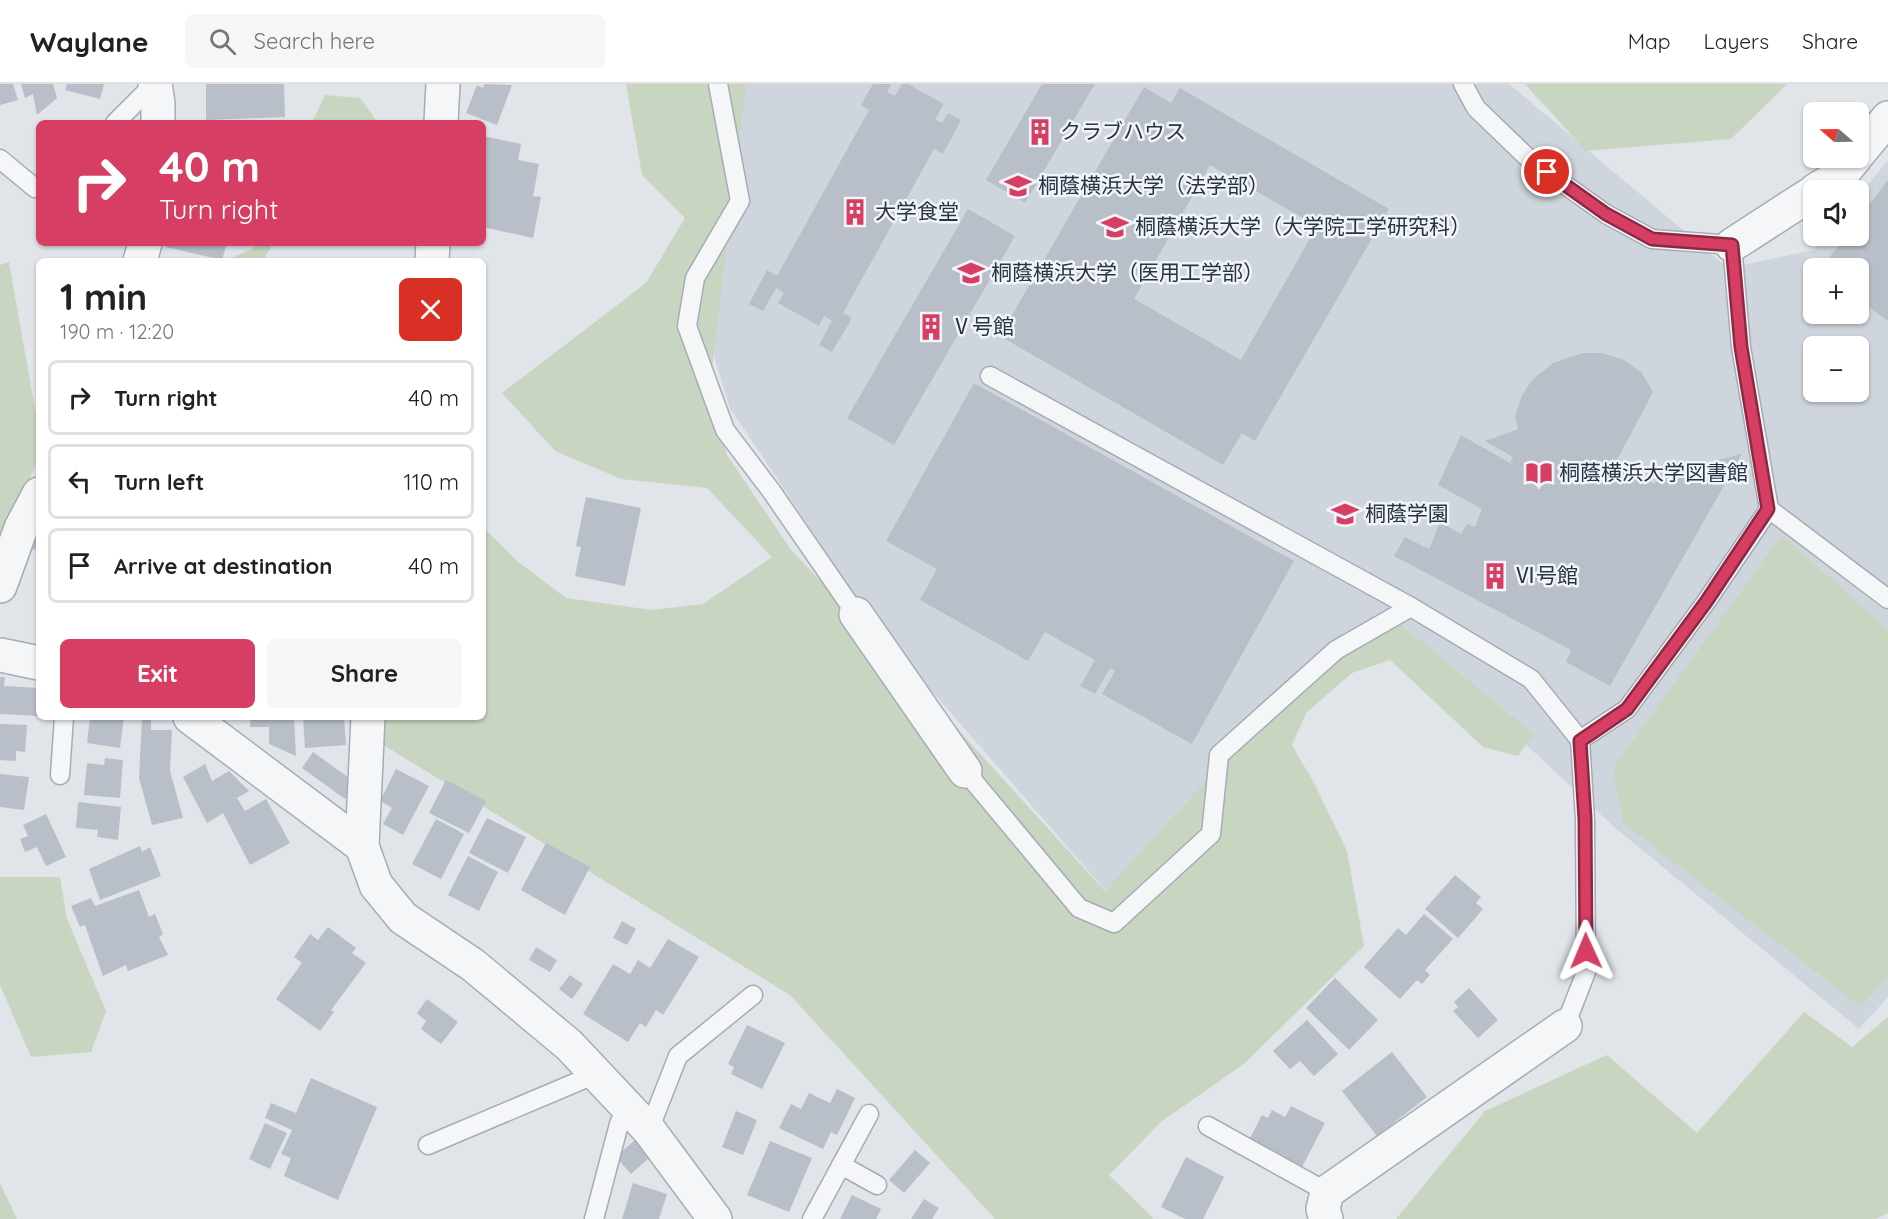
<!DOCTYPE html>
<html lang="en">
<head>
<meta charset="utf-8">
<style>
	body { margin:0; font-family:Quicksand,"Noto Sans JP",sans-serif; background:#f6f6f6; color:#222; height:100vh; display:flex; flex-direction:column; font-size:22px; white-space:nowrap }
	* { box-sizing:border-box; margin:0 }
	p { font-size:20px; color:#767676 }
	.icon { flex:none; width:33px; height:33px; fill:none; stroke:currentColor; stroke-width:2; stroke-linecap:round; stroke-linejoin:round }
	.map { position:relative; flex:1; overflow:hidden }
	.details { position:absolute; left:36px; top:174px; width:450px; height:462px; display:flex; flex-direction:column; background:#fff; border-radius:9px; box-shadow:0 2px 4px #0004 }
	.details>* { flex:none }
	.top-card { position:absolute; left:36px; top:36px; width:450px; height:126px; border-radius:9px; box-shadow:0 2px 4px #0004; background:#d63f63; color:#fff; overflow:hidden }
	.needle { width:39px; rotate:290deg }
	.tools { position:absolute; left:1803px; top:18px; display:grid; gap:12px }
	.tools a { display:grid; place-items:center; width:66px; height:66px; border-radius:9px; background:#fff; box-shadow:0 2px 4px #0004; font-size:30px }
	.pin { position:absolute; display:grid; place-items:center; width:51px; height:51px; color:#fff; margin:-26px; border:3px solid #fff; border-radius:50%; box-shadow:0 2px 6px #0007 }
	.me { position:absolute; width:66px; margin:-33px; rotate:359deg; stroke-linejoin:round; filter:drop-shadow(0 0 4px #0008) }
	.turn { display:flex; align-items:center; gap:21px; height:126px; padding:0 24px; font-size:27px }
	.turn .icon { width:78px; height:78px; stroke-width:2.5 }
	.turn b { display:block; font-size:42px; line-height:51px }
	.round { display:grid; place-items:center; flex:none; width:63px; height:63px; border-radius:9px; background:#f6f6f6 }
	.head { display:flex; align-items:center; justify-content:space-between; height:102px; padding:0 24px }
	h1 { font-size:36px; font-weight:700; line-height:45px }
	.cta { display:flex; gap:12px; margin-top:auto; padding:12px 24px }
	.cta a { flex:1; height:69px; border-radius:9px; background:#d63f63; color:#fff; font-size:24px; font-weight:700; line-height:69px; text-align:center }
	.cta a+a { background:#f6f6f6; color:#222 }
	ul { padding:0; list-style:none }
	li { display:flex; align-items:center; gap:18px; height:75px; margin:0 12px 9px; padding:0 12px; border:3px solid #e0e0e0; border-radius:9px }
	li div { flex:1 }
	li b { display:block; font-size:22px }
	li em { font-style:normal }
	header { display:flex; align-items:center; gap:36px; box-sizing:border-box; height:84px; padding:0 30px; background:#fff; border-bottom:2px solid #e0e0e0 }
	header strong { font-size:28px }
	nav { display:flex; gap:33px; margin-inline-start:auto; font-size:21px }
	.search { width:420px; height:54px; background:#f6f6f6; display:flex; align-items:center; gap:15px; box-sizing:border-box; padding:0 21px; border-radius:9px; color:#767676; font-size:22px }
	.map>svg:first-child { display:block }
	.built { fill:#cfd5dd; fill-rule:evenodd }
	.green { fill:#c8d5c1 }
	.building { fill:#b8bfc8; fill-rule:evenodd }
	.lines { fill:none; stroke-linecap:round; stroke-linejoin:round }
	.lane-casing { stroke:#a6acb5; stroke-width:21 }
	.street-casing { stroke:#a6acb5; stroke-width:36 }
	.lane { stroke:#f4f6f8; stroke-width:18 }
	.street { stroke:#f4f6f8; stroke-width:33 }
	.route-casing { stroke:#8b2940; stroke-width:15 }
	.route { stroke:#d63f63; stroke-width:10 }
	.labels { text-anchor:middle; stroke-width:5; stroke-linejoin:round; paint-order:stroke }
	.poi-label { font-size:21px; fill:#283443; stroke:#f1f4f8; text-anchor:start }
</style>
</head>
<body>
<header>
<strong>Waylane</strong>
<div class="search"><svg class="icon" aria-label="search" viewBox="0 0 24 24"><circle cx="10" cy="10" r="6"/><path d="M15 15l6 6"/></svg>Search here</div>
<nav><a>Map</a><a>Layers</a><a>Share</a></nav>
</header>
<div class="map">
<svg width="1888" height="1135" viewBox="0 0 1888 1135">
	<rect width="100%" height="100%" fill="#e1e5ea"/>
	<!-- built -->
	<path class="built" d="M738,0H1509L1728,184L1814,166L1826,152H1858L1859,112L1888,76V913L1859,945L1612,741L1394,537L1105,806L876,543L730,324L699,223ZM1814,184H1858V230H1814ZM1814,262H1858V308H1814Z"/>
	<!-- green -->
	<g class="green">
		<polygon points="626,0 746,0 709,310 727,371 791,466 873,552 1105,807 1336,555 1387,529 1534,650 1518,672 1483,663 1390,576 1352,589 1306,629 1292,661 1314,699 1347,767 1364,862 1244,980 1162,1037 1109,1091 1154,1135 995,1135 790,911 359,646 356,633 483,633 483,443 517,477 566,514 652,526 703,520 772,473 707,404 621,395 555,367 502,309 646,199 685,134 642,91"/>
		<polygon points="1525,0 1787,0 1731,55 1586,67"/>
		<polygon points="325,11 360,14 378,39 312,39"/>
		<polygon points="255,159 273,159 263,177 224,177 252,165"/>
		<polygon points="9,178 39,348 39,373 0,464 0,181"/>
		<polygon points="1782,451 1888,546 1888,893 1861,923 1623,739 1613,684"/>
		<polygon points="0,793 60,793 67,835 106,927 91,968 31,973 0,901"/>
		<polygon points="1804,928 1852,963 1888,933 1888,1129 1876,1135 1396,1135 1485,1027 1607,971 1697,1049"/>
		<polygon points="0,1099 17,1135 0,1135"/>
	</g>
	<!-- building -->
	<g class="building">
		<polygon points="0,0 13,0 18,16 0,21"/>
		<polygon points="21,0 53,0 57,14 37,31 33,10 25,14"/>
		<polygon points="67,0 104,0 100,15 65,6"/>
		<polygon points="206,0 284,0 285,33 206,36"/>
		<polygon points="484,0 512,1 497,41 466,29 477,1 483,4"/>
		<polygon points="873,0 891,0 887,8 895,12 902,0 908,0 944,20 935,35 942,39 948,29 961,36 943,70 934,65 843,229 852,234 832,268 819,261 832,237 824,232 819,242 778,219 784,209 776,204 763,227 749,220 767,186 777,192 869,26 861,21"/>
		<polygon points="1042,0 1095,0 1025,119 986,96"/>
		<path d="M1144,3L1171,19L1180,4L1389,125L1255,357L1242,349L1223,381L1000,252ZM1210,81L1317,142L1241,276L1134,215Z"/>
		<polygon points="483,52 521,60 518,76 539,80 533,112 541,113 533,154 483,143"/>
		<polygon points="1888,96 1888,237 1858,215 1858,184 1821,184 1846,152 1858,152 1858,135"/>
		<polygon points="968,125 1015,152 894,361 847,334"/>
		<polygon points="167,159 227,159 222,176 166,163"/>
		<polygon points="1582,269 1602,269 1624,276 1641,288 1653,308 1616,378 1654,400 1665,382 1673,387 1742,370 1610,602 1566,578 1571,566 1394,472 1405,453 1429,465 1440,438 1461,450 1467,440 1475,443 1482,425 1438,401 1461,351 1510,379 1513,373 1485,357 1518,345 1515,332 1522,311 1532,296 1553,279"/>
		<polygon points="974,299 1294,477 1192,660 1102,610 1115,587 1110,584 1095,610 1080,602 1095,576 1045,548 1028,577 920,516 937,485 886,457"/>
		<polygon points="586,413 641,424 625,502 575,492 581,463 576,462"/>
		<polygon points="39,440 39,467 30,464"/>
		<polygon points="0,593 5,593 4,602 39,604 38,632 0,630"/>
		<polygon points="90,633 124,633 120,664 87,659"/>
		<polygon points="142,633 151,633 151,646 172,646 170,687 183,734 152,741 139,694"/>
		<polygon points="251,633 294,633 296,672 269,660 269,643 250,643"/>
		<polygon points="303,633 344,633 346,661 305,664"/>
		<polygon points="0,640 27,641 25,668 16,667 16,677 0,676"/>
		<polygon points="313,668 356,699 345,715 302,684"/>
		<polygon points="105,674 123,676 120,714 84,711 87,679 104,681"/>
		<polygon points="205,680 212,697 229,687 249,707 237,714 245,727 266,715 290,759 250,781 223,729 207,739 183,693"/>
		<polygon points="396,685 429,702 403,751 383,740 392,724 380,717"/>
		<polygon points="0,690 29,693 24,726 0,723"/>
		<polygon points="446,696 486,717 469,749 429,729"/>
		<polygon points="78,718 121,723 118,756 97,753 98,746 76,744"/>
		<polygon points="46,730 66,773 46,782 37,763 25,768 20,755 28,752 23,741"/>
		<polygon points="487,734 526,753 508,789 469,769"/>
		<polygon points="436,735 464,750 441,795 412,780"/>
		<polygon points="546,759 590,783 565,831 521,806"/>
		<polygon points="140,762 142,768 150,763 161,792 100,816 89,785"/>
		<polygon points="468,772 498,788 479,827 448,811"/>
		<polygon points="1455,791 1481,813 1476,819 1483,825 1458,854 1425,825"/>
		<polygon points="139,806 149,833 155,830 163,850 159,853 168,871 128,887 126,881 103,892 85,841 80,843 71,822 91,814 95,822"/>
		<polygon points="1424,830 1453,855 1425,886 1430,891 1422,900 1417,896 1400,915 1364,883 1398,844 1406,851"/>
		<polygon points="622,837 636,845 627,861 613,854"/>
		<polygon points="328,843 356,864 352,869 366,879 331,926 334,928 320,947 276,915 302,879 294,873 310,850 318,856"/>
		<polygon points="668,855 699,873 663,931 656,926 646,943 640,939 628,958 583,930 613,880 630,890 638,876 650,884"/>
		<polygon points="536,863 557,876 550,888 529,876"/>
		<polygon points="570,891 583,900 572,915 559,905"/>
		<polygon points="1335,894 1378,936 1349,966 1306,924"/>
		<polygon points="1469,904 1498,936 1478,954 1453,927 1458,923 1454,918"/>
		<polygon points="427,915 458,938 441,960 421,945 426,937 417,929"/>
		<polygon points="1307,936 1338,970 1314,992 1300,977 1290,985 1273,967"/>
		<polygon points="747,941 785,959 762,1005 731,990 734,983 728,980"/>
		<polygon points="1392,968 1427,1013 1377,1052 1342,1007"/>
		<polygon points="311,994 377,1023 338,1116 284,1092 291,1074 281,1070 292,1046 265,1034 271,1019 296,1029"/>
		<polygon points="837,1005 855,1014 837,1051 831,1048 823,1065 779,1044 791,1020 801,1025 809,1009 830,1019"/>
		<polygon points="1291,1022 1325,1039 1302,1083 1249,1056 1262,1031 1268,1034 1272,1026 1285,1033"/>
		<polygon points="736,1027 757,1036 743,1071 722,1063"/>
		<polygon points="265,1039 287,1049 270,1085 249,1075"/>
		<polygon points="636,1055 651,1072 631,1090 616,1073"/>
		<polygon points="770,1057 812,1074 789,1128 747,1111"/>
		<polygon points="915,1066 930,1079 904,1109 889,1096"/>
		<polygon points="1186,1073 1224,1093 1203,1135 1185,1135 1161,1123"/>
		<polygon points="633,1099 667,1110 659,1135 622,1135"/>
		<polygon points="852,1111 881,1125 876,1135 840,1135"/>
		<polygon points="924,1115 939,1124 932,1135 911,1135"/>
	</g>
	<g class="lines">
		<defs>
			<g id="lane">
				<polyline points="718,0 740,117 695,194 687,242 725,346 772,408 856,530"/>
				<polyline points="115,39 154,0"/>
				<polyline points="0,75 35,104 39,102"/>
				<polyline points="990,292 1411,523"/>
				<polyline points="1769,425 1888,515"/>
				<polyline points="965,687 1079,824 1114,839 1211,750 1219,671 1336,566 1411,523 1531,595 1580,656 1627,625 1706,518 1769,425 1741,263 1732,161 1652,155 1606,130 1530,76 1476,24 1463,0"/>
				<polyline points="60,691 64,633"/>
				<polyline points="1565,942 1586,888 1585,735 1580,656"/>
				<polyline points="1208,1042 1327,1108"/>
				<polyline points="649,1046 678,972 753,911"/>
				<polyline points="428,1061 596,990"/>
				<polyline points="841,1081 877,1101"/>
				<polyline points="594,1135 619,1040 627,1022"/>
				<polyline points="812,1135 869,1030"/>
			</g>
			<g id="street">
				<polyline points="155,0 158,19 158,39"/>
				<polyline points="441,39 443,0"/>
				<polyline points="1858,70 1888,34"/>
				<polyline points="1816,106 1841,91 1855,74"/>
				<polyline points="1732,161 1814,108"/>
				<polyline points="140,177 145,159"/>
				<polyline points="432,177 433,159"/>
				<polyline points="0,502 21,444 39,410"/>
				<polyline points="856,530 965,687"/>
				<polyline points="0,571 39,579"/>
				<polyline points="190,633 362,762 376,801 403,834 473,881 569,961 649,1046 715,1135"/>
				<polyline points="362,762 368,633"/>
				<polyline points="1326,1135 1323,1125 1327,1108 1565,942"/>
			</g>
		</defs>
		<!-- lane casing -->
		<use href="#lane" class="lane-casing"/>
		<!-- street casing -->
		<use href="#street" class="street-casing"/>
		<!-- lane -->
		<use href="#lane" class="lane"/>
		<!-- street -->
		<use href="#street" class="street"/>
	</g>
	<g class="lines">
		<defs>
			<polyline id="route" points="1547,88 1606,130 1652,155 1732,161 1741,263 1768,425 1706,518 1627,625 1580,657 1585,735 1586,867"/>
		</defs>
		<!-- route casing -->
		<use href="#route" class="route-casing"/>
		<!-- route -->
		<use href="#route" class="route"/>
	</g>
	<!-- icons -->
	<defs>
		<symbol id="building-bare" viewBox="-9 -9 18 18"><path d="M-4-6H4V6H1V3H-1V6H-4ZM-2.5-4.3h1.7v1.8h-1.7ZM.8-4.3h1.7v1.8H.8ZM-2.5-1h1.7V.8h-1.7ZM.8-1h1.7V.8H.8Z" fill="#d63f63" stroke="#f1f4f8" stroke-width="2.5" paint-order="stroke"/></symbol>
		<symbol id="university-bare" viewBox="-9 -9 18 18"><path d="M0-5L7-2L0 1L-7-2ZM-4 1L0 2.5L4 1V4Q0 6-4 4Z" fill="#d63f63" stroke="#f1f4f8" stroke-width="2.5" paint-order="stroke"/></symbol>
		<symbol id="library-bare" viewBox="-9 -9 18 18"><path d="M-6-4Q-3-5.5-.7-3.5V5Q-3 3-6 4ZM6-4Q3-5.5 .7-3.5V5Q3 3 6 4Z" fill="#d63f63" stroke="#f1f4f8" stroke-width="2.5" paint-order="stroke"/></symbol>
		<symbol id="school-bare" viewBox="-9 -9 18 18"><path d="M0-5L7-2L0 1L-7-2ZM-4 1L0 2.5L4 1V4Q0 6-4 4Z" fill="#d63f63" stroke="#f1f4f8" stroke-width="2.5" paint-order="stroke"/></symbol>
	</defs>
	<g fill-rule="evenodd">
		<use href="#building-bare" x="1021" y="29" width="38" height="38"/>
		<use href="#university-bare" x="999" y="83" width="38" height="38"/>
		<use href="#building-bare" x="836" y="109" width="38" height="38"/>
		<use href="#university-bare" x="1096" y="124" width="38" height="38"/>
		<use href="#university-bare" x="952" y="170" width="38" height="38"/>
		<use href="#building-bare" x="912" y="224" width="38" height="38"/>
		<use href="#library-bare" x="1520" y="370" width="38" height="38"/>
		<use href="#school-bare" x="1326" y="411" width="38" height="38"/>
		<use href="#building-bare" x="1476" y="473" width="38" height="38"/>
	</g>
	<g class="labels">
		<!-- poi labels -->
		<g class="poi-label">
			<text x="1060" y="55">クラブハウス</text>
			<text x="1038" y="109">桐蔭横浜大学（法学部）</text>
			<text x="875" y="135">大学食堂</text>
			<text x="1135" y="150">桐蔭横浜大学（大学院工学研究科）</text>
			<text x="991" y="196">桐蔭横浜大学（医用工学部）</text>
			<text x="951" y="250">Ⅴ号館</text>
			<text x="1559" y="396">桐蔭横浜大学図書館</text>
			<text x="1365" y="437">桐蔭学園</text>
			<text x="1515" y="499">Ⅵ号館</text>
		</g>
	</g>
</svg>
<div class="tools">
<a><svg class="needle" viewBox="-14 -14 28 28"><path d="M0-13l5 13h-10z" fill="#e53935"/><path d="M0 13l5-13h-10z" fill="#767676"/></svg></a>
<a><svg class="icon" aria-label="sound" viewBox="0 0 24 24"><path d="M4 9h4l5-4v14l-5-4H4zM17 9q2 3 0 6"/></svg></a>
<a>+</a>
<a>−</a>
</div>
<div class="pin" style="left:1547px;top:88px;background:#d93025"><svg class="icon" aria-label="arrive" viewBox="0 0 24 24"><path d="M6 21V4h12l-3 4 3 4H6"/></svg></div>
<svg class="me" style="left:1586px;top:867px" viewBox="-20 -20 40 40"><path d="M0-17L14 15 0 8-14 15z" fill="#d63f63" stroke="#fff" stroke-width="4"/></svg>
<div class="top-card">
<div class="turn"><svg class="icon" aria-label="right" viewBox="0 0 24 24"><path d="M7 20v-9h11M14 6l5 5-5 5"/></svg><div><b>40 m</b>Turn right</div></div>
</div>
<section class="details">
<div class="head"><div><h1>1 min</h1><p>190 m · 12:20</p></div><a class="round" style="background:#d93025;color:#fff"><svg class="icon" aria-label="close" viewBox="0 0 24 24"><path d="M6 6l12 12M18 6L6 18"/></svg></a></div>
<ul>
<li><svg class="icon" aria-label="right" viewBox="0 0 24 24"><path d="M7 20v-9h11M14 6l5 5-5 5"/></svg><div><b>Turn right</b></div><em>40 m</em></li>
<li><svg class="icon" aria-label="left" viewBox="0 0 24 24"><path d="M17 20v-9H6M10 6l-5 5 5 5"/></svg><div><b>Turn left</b></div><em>110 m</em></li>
<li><svg class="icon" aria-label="arrive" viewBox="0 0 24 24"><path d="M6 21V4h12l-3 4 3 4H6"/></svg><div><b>Arrive at destination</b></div><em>40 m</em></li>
</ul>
<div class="cta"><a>Exit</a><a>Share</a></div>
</section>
</div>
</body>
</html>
